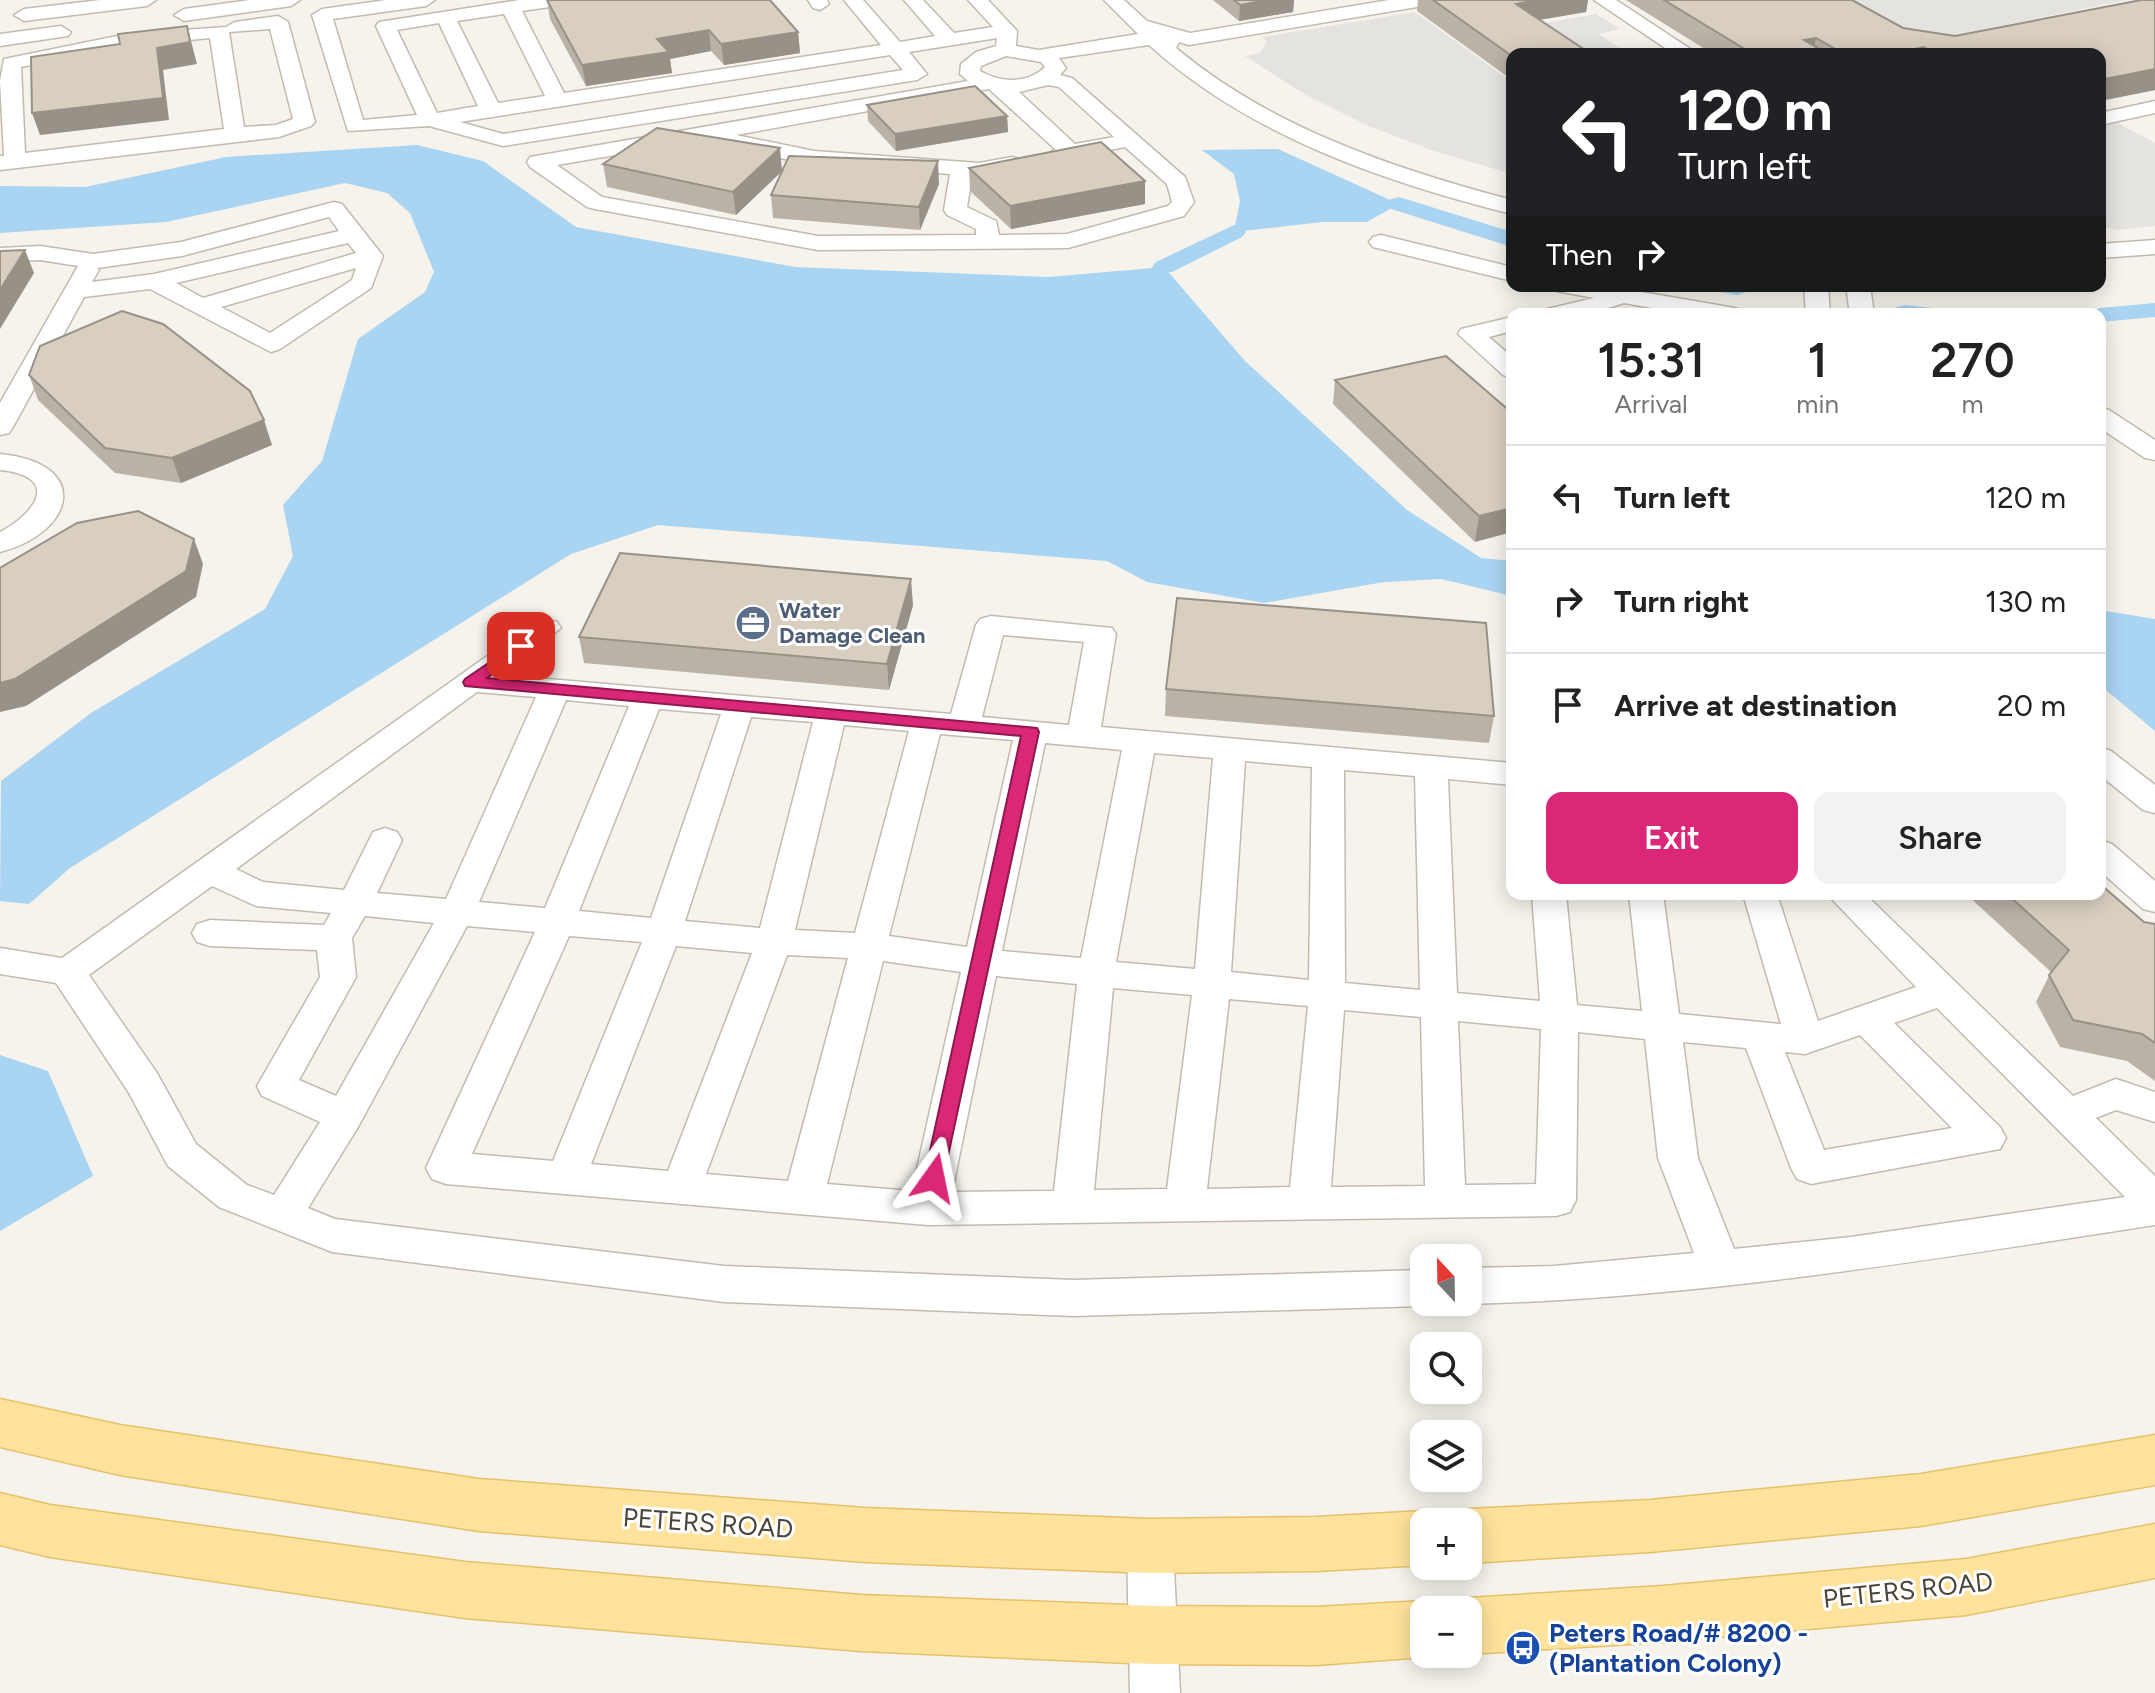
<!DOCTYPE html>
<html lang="en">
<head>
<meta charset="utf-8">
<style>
	body { margin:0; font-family:Figtree,sans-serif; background:#f2f2f2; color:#222; height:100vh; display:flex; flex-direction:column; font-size:30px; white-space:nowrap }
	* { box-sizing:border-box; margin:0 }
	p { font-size:26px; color:#767676 }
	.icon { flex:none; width:44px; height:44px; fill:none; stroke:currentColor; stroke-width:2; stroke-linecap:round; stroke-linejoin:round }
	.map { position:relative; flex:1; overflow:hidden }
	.drawer { position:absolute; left:1506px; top:308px; width:600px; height:592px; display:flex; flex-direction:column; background:#fff; border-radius:16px; box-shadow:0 4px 20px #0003 }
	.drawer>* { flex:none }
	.guide { position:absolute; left:1506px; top:48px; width:600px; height:244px; border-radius:16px; box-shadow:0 4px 20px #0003; background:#202124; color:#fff; overflow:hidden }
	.needle { width:52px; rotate:338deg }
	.tools { position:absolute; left:1410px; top:1244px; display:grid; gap:16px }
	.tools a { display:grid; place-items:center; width:72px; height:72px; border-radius:16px; background:#fff; box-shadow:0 4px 20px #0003; font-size:40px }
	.pin { position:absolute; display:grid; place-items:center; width:68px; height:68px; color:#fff; margin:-34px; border-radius:16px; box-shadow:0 4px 12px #0006 }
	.me { position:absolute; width:88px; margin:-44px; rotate:12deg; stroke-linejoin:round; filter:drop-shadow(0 0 6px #0008) }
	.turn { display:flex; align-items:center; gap:28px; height:168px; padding:0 40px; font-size:36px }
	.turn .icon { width:104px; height:104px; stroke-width:2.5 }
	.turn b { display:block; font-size:56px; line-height:68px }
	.then { display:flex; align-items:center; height:76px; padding:0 40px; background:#0003; gap:16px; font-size:30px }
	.eta { display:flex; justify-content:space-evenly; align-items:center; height:136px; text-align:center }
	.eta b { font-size:48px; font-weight:600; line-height:56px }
	.cta { display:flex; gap:16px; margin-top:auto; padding:16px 40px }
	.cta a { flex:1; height:92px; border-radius:16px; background:#db2777; color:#fff; font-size:32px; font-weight:600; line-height:92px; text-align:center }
	.cta a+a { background:#f2f2f2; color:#222 }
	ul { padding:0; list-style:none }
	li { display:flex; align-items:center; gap:24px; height:104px; padding:0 40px; border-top:2px solid #e0e0e0 }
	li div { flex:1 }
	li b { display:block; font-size:30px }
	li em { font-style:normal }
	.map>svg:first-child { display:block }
	.parking { fill:#e5e3e0 }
	.water { fill:#a9d4f2 }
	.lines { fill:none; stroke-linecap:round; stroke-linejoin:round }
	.canal { fill:#a9d4f2; fill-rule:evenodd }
	.minor-casing { stroke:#c2bbae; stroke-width:3 }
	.major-casing { stroke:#e6c16a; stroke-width:3 }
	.minor { fill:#fff; fill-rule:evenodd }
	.major { fill:#ffe39c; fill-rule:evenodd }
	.wall { fill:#bab2a6 }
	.shaded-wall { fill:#979187 }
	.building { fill:#d8cfc1; stroke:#979187; stroke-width:2 }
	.route { fill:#db2777; stroke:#8e194d; stroke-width:2 }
	.labels { text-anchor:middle; stroke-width:6; stroke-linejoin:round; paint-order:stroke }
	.service-label { font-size:22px; font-weight:bold; fill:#4e5e75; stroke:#fff; text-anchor:start }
	.near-street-label { font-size:26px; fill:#4b4439; stroke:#fff }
	.near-transit-label { font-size:26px; font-weight:bold; fill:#164399; stroke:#fff; text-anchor:start }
</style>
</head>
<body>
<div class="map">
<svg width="2155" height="1693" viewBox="0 0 2155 1693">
	<rect width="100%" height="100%" fill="#f6f3ec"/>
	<!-- parking -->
	<g class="parking">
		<polygon points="1853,0 2127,0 1937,39 1902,28"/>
		<polygon points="1415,12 1512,82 1512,174 1434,151 1369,126 1306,95 1245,56 1259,53 1267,42 1262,37"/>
		<polygon points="1596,14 1620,29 1598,34 1629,54 1569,54 1527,26"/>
		<polygon points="2112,120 2155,143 2155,226 2118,230 2100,227 2100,122"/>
	</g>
	<!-- water -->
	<g class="water">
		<polygon points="417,145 483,161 576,227 795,267 1049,277 1164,267 1245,361 1407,510 1481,558 1512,561 1512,596 1441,579 1384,582 1264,603 1147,582 1107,561 658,525 571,554 70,868 29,904 0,901 1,781 91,713 265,609 293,556 283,505 322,461 358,339 425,292 434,272 410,213 387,193 345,183 166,222 0,233 0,186 85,187 226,157"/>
		<polygon points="1278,149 1399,204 1367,222 1322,222 1234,232 1240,201 1234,174 1202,150"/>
		<polygon points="2100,610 2155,619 2155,731 2100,685"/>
		<polygon points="0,1055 48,1071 93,1176 0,1231"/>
	</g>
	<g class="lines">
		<!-- canal -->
		<g class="canal">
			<polygon points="1399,197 1512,232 1512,247 1391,209 1388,204 1391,199"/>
			<polygon points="1234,225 1242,227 1246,232 1242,237 1172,272 1156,272 1152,267 1156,262"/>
			<polygon points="1712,286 1747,286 1748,288 1744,293 1736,295 1716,291"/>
			<polygon points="2155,303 2155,317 2100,322 2100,314 2088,314 2100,308"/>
			<polygon points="1905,305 1942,309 1945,314 1894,314 1896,307"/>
		</g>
		<defs>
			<g id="minor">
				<polygon points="100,0 156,0 147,6 24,21 14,15 24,9"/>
				<polygon points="250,0 300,0 291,6 184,21 174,15 184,9"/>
				<path d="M386,0H435L426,6L333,19L363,120L417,115L376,26L379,22L519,0H566L557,6L522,11L564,93L881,45L844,0H863L900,42L935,36L904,0H923L954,33L993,27L968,0H988L1017,31L1016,46L1039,50L1138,34L1104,0H1124L1147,21L1190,33L1389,0H1432L1423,6L1189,45L1179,42L1176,48C1270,127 1394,169 1512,200V214C1384,182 1248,135 1149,45L1059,58L1066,68L1060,75L1072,78L1185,177L1194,202L1184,216L1068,248L818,250L595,209L587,207L530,167L527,162L530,157L968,81L960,74L961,64L976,52L996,46L997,38L909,52L927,74L917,80L503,146L429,126L348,131L312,15L322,9ZM504,14L545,96L498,103L457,21ZM439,23L478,106L437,113L397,30ZM890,55L903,70L503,134L460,122ZM1006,56L1041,62L1045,67C1027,84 1001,83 980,71L981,66ZM1048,85L1059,87L1114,137L1075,144L1019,92ZM989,89L1055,149L1049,154L1052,159L1060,160L1125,147L1167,184L1172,202L1168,206L1067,234L999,235L996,221L967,207L972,176L1020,169L1023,164L1020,159L1012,157L979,163L814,151L736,135ZM715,138L722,146L814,165L950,174L944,210L947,215L976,229V235L818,236L602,197L557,165Z"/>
				<polygon points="808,0 827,0 829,4 820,10 813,8"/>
				<polygon points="1594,0 1616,0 1698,54 1674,54"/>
				<path d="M278,16L288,22L315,122L311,126L279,137L0,170V156H4L0,81L4,59L127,34L226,27L235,22ZM270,29L293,119L276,125L244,127L229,32ZM210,38L224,129L25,153L21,67L127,46Z"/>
				<polygon points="61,26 71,32 68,36 0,46 0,34"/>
				<polygon points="2155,101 2155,113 2100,125 2100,113"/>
				<path d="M334,202L342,204L383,256L371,288L280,349L271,352L150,289L84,297L13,427L9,433L0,435V403L78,266L40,260L0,262V248L40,246L93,254L181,242ZM329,217L339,231L154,274L92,282L99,270L97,268L182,256ZM348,243L356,253L203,298L176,283ZM356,268L352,280L270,333L221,307Z"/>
				<polygon points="1381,235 1512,267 1512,281 1373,247 1369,242 1373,237"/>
				<polygon points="2155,240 2155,254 2100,258 2100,244"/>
				<polygon points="1553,286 1607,286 1729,307 1738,309 1741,314 1686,314 1624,303 1589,314 1544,314 1547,309 1594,298 1557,291"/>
				<polygon points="1804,286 1828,286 1830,314 1806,314"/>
				<polygon points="1846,286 1870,286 1874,314 1850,314"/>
				<polygon points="1512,317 1512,331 1489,337 1512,357 1512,378 1503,375 1458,334 1461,329"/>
				<polygon points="2100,408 2109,410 2155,440 2155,460 2145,458 2100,428"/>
				<path d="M0,454C93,463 75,533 0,552V532C38,512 60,476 0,470Z"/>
				<path d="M991,616L1112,628L1116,634L1101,727L1512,763V785L1448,779L1457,993L1540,1001L1532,894H1566L1577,1005L1642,1011L1629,894H1663L1679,1014L1781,1024L1743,894H1777L1818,1021L1916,987L1827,894H1865L2073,1096L2116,1079L2155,1092V1122L2116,1110L2096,1118L2155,1176V1225C1927,1260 1698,1298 1468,1304L1464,1302H1468V1268L1554,1266L1694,1253L1658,1158L1645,1039L1578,1032L1576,1200L1570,1212L1556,1216L928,1225L446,1184L432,1179L426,1168L535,932L467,926L358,1127L308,1208L335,1219L724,1266L1073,1280L1424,1270V1302H1434L1424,1306L1073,1316L724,1302L332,1252L219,1207L168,1166L129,1093L56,983L0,974V948L62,958L535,622L546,619L557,622L561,628L501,675L951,714L976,625L980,619ZM1003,635L1084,642L1069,725L982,717ZM477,692L536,697L446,899L377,893L402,840L397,832L385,828L373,832L344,890L263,882L236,869ZM566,700L629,706L545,908L479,902ZM659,709L721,714L651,918L579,911ZM751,717L813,722L760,928L685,921ZM844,725L909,731L855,933L795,930ZM940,734L1013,740L967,947L889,936ZM1045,743L1122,750L1081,958L1002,951ZM1154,753L1213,758L1195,969L1116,962ZM1245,761L1312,767L1309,980L1231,972ZM1344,770L1415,776L1420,990L1345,983ZM212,886L256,906L331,913L324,925L210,920L197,924L192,933L197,942L210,946L317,950L320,977L257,1086L262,1096L320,1122L274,1195L247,1185L196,1144L157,1073L89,975ZM365,916L434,923L336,1096L299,1080L356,977L352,938ZM569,936L642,942L553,1161L472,1154ZM676,946L752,953L668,1171L591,1164ZM787,955L848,958L788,1181L706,1174ZM883,961L961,972L912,1191L827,1184ZM996,976L1077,984L1054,1191L952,1192ZM1113,988L1192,995L1167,1189L1094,1190ZM1229,999L1308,1006L1290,1187L1207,1189ZM1937,1008L2125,1197L1851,1237L1734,1249L1698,1158L1683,1042L1746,1048L1791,1168L1797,1179L1811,1184L2000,1149L2006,1138L2000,1127L1894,1023ZM1344,1010L1421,1017L1425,1186L1331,1187ZM1458,1021L1541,1029L1536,1184L1465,1185ZM1860,1035L1952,1128L1824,1150L1785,1052L1805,1054Z"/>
				<polygon points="2100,747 2111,751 2155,785 2155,813 2143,810 2100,775"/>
				<polygon points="2100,840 2112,844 2155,881 2155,912 2143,909 2100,871"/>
				<polygon points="1150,1524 1166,1531 1173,1546 1180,1693 1130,1693 1127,1546 1134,1531"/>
			</g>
			<g id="major">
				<polygon points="0,1399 120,1425 479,1479 865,1508 1150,1519 1317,1517 1424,1511 1445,1522 1424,1522 1424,1565 1317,1571 1150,1573 865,1562 479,1531 120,1475 0,1447"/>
				<polygon points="2155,1435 2155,1485 1921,1526 1650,1552 1468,1563 1468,1522 1446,1522 1448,1517 1468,1509 1650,1500 1921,1474"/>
				<polygon points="0,1493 50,1505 465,1562 861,1595 1153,1606 1316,1607 1424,1601 1445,1610 1447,1606 1468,1598 1663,1586 1966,1559 2155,1524 2155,1578 1966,1615 1663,1642 1468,1654 1468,1610 1424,1610 1424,1654 1433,1654 1424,1657 1316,1665 1153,1664 861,1651 465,1618 50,1557 0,1545"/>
			</g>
		</defs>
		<!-- minor casing -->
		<use href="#minor" class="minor-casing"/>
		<!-- major casing -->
		<use href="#major" class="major-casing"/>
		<!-- minor -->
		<use href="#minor" class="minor"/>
		<!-- major -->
		<use href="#major" class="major"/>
	</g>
	<!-- wall -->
	<g class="wall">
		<polygon points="547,0 798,32 800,53 724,65 711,51 670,59 672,73 586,86 550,19"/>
		<polygon points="1213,0 1294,0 1293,12 1239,21"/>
		<polygon points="1418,0 1588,0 1586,12 1540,20 1512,54 1512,80 1417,11"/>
		<polygon points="1626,0 1852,0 1903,28 1955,36 2155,0 2155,90 2100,101 2100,54 1713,54"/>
		<polygon points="867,105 1007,116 1008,132 896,151 868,121"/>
		<polygon points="603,164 782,171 939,184 920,230 773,218 771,195 782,171 736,215 607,187"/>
		<polygon points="969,168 1145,204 1011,229 970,191"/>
		<polygon points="29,375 272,445 181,483 115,473 38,400"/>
		<polygon points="1335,380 1512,413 1475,542 1333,404"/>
		<polygon points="913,605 889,690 584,663 579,637"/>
		<polygon points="1166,689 1494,716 1489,743 1165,716"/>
		<polygon points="1966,894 2100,894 2144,922 2155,924 2155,1081 2127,1061 2060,1047 2036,1002 2051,972"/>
	</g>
	<!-- shaded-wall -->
	<g class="shaded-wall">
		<polygon points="1268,0 1294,0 1293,12 1239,21 1240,5"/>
		<polygon points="1537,0 1588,0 1586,12 1513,24 1516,4"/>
		<polygon points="187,26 197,64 163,70 169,120 40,135 32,113 157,48"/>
		<polygon points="709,30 711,51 670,59 672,73 586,86 582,65 657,39"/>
		<polygon points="798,32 800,53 724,65 721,44"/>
		<polygon points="1816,38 1814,49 1818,48 1816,54 1801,54 1804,40"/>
		<polygon points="1924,47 1922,54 1890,54"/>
		<polygon points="2155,69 2155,90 2100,101 2100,80"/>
		<polygon points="1007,116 1008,132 896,151 895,134"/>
		<polygon points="780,148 782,171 736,215 733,192"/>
		<polygon points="938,161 939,184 920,230 919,207"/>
		<polygon points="1145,181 1145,204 1011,229 1010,206"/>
		<polygon points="25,250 34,273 0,329 0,290"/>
		<polygon points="264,420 272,445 181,483 172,458"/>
		<polygon points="1512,508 1512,532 1475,542 1479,516"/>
		<polygon points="194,539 203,564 196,597 26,706 0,712 0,683"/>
		<polygon points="911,579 913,605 889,690 887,664"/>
	</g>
	<!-- building -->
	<g class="building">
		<polygon points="547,0 770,0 798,32 721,44 709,30 657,39 669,52 582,65"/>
		<polygon points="1234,0 1268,0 1240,5"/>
		<polygon points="1433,0 1537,0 1516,4 1591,54 1512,54 1512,56"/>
		<polygon points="1664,0 1852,0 1903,28 1955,36 2141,0 2155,0 2155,69 2100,80 2100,54 1936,54 1924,47 1890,54 1844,54 1816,38 1804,40 1818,48 1801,54 1780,54 1773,51 1753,54"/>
		<polygon points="187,26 190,42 157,48 163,98 32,113 31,57 120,44 118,34"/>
		<polygon points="975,86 1007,116 895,134 867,105"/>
		<polygon points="657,128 780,148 733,192 603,164"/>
		<polygon points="1101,142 1145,181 1010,206 969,168"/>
		<polygon points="789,156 938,161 919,207 771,195"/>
		<polygon points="25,250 0,290 0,251"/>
		<polygon points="122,311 163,324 250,391 264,420 172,458 105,448 29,375 40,346"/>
		<polygon points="1446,356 1512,413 1512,508 1479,516 1335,380"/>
		<polygon points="138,511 194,539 186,571 15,679 0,683 0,568 77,523"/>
		<polygon points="620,553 911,579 887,664 579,637"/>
		<polygon points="1177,598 1486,623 1494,716 1166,689"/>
		<polygon points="2100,884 2144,922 2155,924 2155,1043 2142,1034 2073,1020 2049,975 2069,950 2007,894 2100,894"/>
	</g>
	<!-- route -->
	<polygon class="route" points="521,641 527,643 527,650 487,678 1037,728 1039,732 942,1184 934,1187 927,1184 924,1178 1021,736 465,686 463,682 465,679"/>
	<!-- icons -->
	<defs>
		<symbol id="office-disc" viewBox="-11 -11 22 22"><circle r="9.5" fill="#5c6f8a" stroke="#fff"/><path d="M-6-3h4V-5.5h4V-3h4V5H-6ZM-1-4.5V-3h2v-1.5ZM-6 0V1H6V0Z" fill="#fff"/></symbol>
		<symbol id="bus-disc" viewBox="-11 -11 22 22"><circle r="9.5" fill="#1a4fb4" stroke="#fff"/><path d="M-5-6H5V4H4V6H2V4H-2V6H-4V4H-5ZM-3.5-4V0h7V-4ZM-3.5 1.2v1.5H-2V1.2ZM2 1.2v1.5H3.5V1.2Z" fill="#fff"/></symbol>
	</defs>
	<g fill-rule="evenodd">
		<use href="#office-disc" x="733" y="603" width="40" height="40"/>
		<use href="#bus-disc" x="1503" y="1628" width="40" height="40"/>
	</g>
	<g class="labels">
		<!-- service labels -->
		<g class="service-label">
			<text x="779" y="618">Water<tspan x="779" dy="25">Damage Clean</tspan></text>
		</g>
		<!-- near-street labels -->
		<g class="near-street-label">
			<text transform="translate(708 1523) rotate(4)" y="9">PETERS ROAD</text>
			<text transform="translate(1908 1590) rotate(-6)" y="9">PETERS ROAD</text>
		</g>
		<!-- near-transit labels -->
		<g class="near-transit-label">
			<text x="1549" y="1642">Peters Road/# 8200 -<tspan x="1549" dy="30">(Plantation Colony)</tspan></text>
		</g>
	</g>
</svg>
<div class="tools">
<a><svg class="needle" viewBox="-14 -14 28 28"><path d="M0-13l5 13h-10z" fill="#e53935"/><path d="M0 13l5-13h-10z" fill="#767676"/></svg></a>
<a><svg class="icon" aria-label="search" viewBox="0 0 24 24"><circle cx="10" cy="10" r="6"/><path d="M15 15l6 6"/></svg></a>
<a><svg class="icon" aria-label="layers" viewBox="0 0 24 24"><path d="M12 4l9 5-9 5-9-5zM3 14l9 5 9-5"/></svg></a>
<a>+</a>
<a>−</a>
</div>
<div class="pin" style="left:521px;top:646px;background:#d93025"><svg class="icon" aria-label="arrive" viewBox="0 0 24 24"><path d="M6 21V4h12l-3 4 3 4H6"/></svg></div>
<svg class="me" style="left:934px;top:1178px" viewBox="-20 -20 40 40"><path d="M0-17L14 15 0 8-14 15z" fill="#db2777" stroke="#fff" stroke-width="4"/></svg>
<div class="guide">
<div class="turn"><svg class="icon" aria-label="left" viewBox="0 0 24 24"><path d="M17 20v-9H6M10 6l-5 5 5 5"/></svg><div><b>120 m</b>Turn left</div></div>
<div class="then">Then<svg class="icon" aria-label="right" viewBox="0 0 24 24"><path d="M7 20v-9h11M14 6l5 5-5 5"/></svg></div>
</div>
<section class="drawer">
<div class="eta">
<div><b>15:31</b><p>Arrival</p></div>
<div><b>1</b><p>min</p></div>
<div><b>270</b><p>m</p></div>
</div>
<ul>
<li><svg class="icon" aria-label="left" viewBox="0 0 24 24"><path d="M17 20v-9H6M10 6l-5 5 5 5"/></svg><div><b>Turn left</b></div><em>120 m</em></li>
<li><svg class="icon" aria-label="right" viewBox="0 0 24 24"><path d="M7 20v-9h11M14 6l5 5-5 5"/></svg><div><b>Turn right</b></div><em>130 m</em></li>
<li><svg class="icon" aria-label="arrive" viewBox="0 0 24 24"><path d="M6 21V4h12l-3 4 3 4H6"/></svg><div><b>Arrive at destination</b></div><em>20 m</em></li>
</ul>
<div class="cta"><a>Exit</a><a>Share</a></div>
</section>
</div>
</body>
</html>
